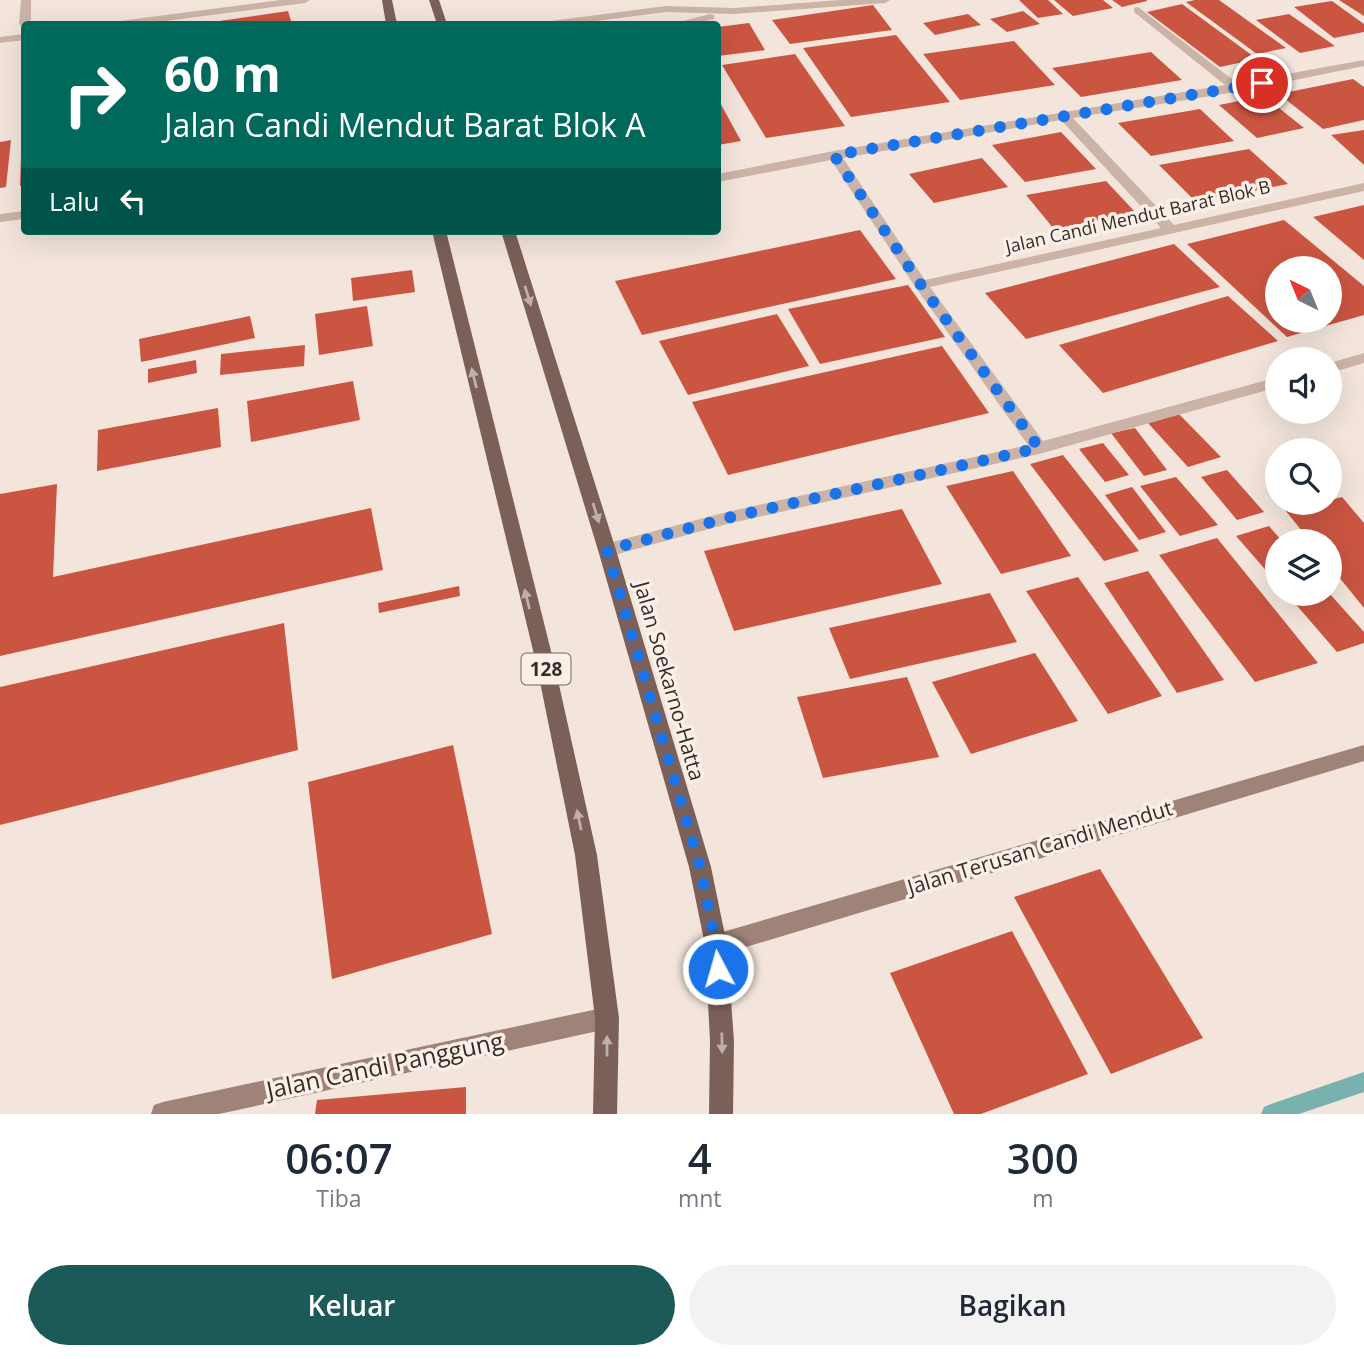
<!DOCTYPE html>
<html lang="id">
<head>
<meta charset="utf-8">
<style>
	body { margin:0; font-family:"Open Sans",sans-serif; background:#f2f2f3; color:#1f2937; height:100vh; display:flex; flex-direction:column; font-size:26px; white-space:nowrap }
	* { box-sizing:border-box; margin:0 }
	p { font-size:23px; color:#747a83 }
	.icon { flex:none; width:38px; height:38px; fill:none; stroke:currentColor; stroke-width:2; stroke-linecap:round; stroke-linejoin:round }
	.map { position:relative; height:1114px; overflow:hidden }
	.details { display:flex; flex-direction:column; background:#fff; flex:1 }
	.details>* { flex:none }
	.hud { position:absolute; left:21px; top:21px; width:700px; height:214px; border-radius:7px; box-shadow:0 7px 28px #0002; background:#00695c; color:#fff; overflow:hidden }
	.needle { width:46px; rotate:317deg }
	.tools { position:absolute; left:1265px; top:256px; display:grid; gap:14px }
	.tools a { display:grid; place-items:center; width:77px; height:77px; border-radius:50%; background:#fff; box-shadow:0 7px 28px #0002; font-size:35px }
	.pin { position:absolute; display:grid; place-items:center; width:60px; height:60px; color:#fff; margin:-30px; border:4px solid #fff; border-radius:50%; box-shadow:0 2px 7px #0007 }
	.me { position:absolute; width:77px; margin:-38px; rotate:354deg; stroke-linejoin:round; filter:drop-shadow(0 0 5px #0008) }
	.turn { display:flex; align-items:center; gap:24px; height:147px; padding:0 28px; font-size:32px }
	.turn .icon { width:91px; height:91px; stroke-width:2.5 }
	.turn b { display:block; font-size:49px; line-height:60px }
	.then { display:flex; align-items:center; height:66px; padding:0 28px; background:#0003; gap:14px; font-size:26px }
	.eta { display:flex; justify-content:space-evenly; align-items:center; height:119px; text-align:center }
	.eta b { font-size:42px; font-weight:600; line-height:49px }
	.cta { display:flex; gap:14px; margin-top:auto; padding:14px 28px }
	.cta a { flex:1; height:80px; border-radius:42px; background:#1b5a59; color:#fff; font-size:28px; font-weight:600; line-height:80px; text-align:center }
	.cta a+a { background:#f2f2f3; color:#1f2937 }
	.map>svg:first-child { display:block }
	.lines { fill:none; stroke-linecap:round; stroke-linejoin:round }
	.stream { fill:#79b1ae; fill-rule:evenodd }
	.building { fill:#ca5642; fill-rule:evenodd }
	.lane { fill:#cbb4a7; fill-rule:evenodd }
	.street { fill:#cbb4a7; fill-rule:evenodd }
	.secondary { fill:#9f8278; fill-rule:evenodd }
	.primary { fill:#7a6058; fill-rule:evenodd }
	.oneway { fill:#c0afa7 }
	.route { stroke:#1a73e8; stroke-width:12; stroke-dasharray:0 21.6 }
	.labels { text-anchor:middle; stroke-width:7; stroke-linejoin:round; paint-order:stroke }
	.far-street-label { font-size:18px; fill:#372b28; stroke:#faf0e8 }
	.shield { fill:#faf0e8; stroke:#726662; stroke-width:2 }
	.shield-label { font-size:19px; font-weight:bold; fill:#372b28 }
	.street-label { font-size:21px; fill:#372b28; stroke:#faf0e8 }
	.near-street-label { font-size:24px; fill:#372b28; stroke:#faf0e8 }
</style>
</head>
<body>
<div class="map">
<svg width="1364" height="1114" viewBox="0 0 1364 1114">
	<rect width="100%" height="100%" fill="#f3e5db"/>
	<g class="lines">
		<!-- stream -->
		<polygon class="stream" points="1364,1072 1364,1092 1299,1114 1261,1114 1264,1107 1271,1104"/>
	</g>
	<!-- building -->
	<g class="building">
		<polygon points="1019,0 1048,0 1063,14 1038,18"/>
		<polygon points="1054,0 1103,0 1113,8 1073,16"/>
		<polygon points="1112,0 1147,0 1147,1 1122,7"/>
		<polygon points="1195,0 1219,0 1286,48 1257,54 1186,2"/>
		<polygon points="1339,0 1364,0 1364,16"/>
		<polygon points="1332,1 1364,24 1364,32 1334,38 1294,7"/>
		<polygon points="1182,4 1257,59 1220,67 1147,12"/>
		<polygon points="873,5 892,30 790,44 772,20"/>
		<polygon points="288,11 292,24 205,24 205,23"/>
		<polygon points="1023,11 1040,24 1007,32 990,19"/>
		<polygon points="968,14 981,25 935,35 923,23"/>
		<polygon points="1289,14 1335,46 1300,53 1256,20"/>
		<polygon points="749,23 765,50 718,56 718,27"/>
		<polygon points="896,35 950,102 851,117 803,48"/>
		<polygon points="1014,41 1055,85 960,100 923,54"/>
		<polygon points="1151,52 1182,80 1081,97 1052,68"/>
		<polygon points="795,54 845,126 766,138 722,65"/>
		<polygon points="1353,79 1364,87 1364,120 1323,129 1279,94"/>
		<polygon points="1264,96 1304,128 1257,138 1219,105"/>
		<polygon points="718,99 741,141 718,145"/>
		<polygon points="1200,109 1234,141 1151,156 1118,123"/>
		<polygon points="1364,130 1364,165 1331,135"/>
		<polygon points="1061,132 1096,169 1025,182 992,145"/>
		<polygon points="11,140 6,187 0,188 0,142"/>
		<polygon points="1249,149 1288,184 1196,202 1159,165"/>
		<polygon points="21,156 24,156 24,185 20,186"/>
		<polygon points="982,158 1008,187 934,203 909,174"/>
		<polygon points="1106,181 1136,213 1054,229 1026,195"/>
		<polygon points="1364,205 1364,260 1313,217"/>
		<path d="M1284,220L1364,286V315L1287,337L1187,244ZM1278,268H1330V320H1278Z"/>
		<polygon points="860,230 896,279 642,335 615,281"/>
		<polygon points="1174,244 1220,287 1026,339 985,293"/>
		<polygon points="412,270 415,292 353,301 351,278"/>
		<polygon points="908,285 945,337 820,364 788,309"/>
		<polygon points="1228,296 1278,341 1103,393 1059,345"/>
		<polygon points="367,306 373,346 319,355 315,314"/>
		<polygon points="777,314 809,366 688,395 659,341"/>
		<polygon points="250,316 255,338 141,362 139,339"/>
		<polygon points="305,345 304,366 220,375 221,354"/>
		<polygon points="942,346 989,413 728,475 692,402"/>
		<polygon points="196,360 197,373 148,383 148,369"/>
		<polygon points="353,381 360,420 251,442 247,401"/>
		<polygon points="218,408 221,447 97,471 98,430"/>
		<polygon points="1178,413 1221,457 1188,467 1147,422"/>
		<polygon points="1135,428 1167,470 1144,476 1111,433"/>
		<polygon points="1103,443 1129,475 1105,482 1079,449"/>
		<polygon points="1063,455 1139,551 1104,561 1030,464"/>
		<polygon points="1227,470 1264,512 1237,520 1201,477"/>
		<polygon points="1013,471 1071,556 1001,574 946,486"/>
		<polygon points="1176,477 1218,525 1180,536 1140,486"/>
		<polygon points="57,484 53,577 371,508 383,570 0,656 0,494"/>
		<polygon points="1132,487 1166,532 1139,540 1105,495"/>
		<polygon points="1342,497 1364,523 1364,608 1330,566 1330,541 1310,541 1285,510 1330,502 1330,500"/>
		<polygon points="902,509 942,584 734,631 704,551"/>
		<polygon points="1269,526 1282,541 1278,541 1278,584 1236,536"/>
		<polygon points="1217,538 1318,663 1255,682 1159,555"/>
		<polygon points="1148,571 1224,680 1177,693 1104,583"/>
		<polygon points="1078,577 1162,696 1108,714 1026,591"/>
		<polygon points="459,586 460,596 379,613 378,603"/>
		<polygon points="990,593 1017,642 850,679 829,628"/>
		<polygon points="1286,593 1329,593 1364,632 1364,643 1337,652"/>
		<polygon points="284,623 298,750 0,825 0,687"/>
		<polygon points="1035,653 1078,721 971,754 932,682"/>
		<polygon points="907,677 939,757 823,778 797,697"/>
		<polygon points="453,745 492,934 332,979 308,782"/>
		<polygon points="1100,869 1203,1038 1111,1074 1014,897"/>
		<polygon points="1012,931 1088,1074 981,1114 954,1114 890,973"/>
		<polygon points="466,1087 466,1114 315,1114 317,1100"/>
	</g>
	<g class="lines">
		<!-- lane -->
		<polygon class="lane" points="21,0 31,0 31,24 24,24 24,27 19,24"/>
		<!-- street -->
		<g class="street">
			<polygon points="280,0 310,0 305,3 142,24 114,24 120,21"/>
			<polygon points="840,0 890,0 885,3 734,14 666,12 573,24 545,24 551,21 666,6 734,8"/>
			<path d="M1138,7L1237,83L1364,60V66L1236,92L1073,118L1174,225L1364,183V191L930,287L1043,441L1278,377V387L1039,454L727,524L607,557L601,555L598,550L601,545L727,512L1028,445L916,288L831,160L718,182V174L834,151L1225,85L1134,12V8ZM1061,120L1161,228L925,280L843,158Z"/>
			<polygon points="710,14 714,15 714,19 691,24 672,24"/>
			<polygon points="24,34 24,40 0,43 0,37"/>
			<polygon points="24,211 24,219 0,222 0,214"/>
			<polygon points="1364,353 1364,363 1330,373 1330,363"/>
		</g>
		<!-- secondary -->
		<g class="secondary">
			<polygon points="1364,745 1364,761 716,956 708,952 705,945 708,938 716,934"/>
			<polygon points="607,1007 615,1010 619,1018 615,1026 607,1029 219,1114 151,1114 154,1105 163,1102"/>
		</g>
		<!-- primary -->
		<g class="primary">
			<polygon points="382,0 392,0 397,24 386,24"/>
			<polygon points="429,0 439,0 447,24 437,24"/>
			<polygon points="432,231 446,231 555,667 597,855 619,1018 617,1114 593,1114 595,1018 575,855 537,667"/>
			<polygon points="501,231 515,231 616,550 711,867 727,945 734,1041 733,1114 709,1114 710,1041 705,945 689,867 598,550"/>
		</g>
	</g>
	<!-- one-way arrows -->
	<defs><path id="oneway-solid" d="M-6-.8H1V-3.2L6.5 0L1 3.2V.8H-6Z" transform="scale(1.75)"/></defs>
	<g class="oneway">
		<use href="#oneway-solid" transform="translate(528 296) rotate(73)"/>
		<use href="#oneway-solid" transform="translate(474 378) rotate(-104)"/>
		<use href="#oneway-solid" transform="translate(596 513) rotate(73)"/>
		<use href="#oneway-solid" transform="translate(527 599) rotate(-104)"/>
		<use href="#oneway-solid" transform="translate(579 820) rotate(-102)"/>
		<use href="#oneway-solid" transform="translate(722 1043) rotate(89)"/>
		<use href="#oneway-solid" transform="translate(607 1046) rotate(-90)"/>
	</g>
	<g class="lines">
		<!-- route -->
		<polyline class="route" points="718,969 716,945 700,867 607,550 727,518 1039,448 921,285 834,155 1262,83"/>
	</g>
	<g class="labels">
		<!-- far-street labels -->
		<g class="far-street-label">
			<text transform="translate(1138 217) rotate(-13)" y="6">Jalan Candi Mendut Barat Blok B</text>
		</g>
		<!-- shield labels -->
		<rect class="shield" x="521.5" y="653.5" width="49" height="31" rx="5"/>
		<g class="shield-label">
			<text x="546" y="676">128</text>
		</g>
		<!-- street labels -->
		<g class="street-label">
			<text transform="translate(669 681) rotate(74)" y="7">Jalan Soekarno-Hatta</text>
			<text transform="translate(1040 848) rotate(-17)" y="7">Jalan Terusan Candi Mendut</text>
		</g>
		<!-- near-street labels -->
		<g class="near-street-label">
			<text transform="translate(385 1066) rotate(-12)" y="8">Jalan Candi Panggung</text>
		</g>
	</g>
</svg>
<div class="tools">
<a><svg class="needle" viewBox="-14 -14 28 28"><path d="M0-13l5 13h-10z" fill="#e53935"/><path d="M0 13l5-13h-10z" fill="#747a83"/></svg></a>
<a><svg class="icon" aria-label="sound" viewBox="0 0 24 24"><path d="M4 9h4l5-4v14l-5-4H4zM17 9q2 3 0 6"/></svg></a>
<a><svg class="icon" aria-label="search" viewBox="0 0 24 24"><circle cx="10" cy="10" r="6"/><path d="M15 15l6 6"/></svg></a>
<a><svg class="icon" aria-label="layers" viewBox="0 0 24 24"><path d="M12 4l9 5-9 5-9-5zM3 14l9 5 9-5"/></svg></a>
</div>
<div class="pin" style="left:1262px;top:83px;background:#d93025"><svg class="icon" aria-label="arrive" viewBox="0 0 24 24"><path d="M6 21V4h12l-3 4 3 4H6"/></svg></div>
<svg class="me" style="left:718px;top:969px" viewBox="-20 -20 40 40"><circle r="17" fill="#1a73e8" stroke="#fff" stroke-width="3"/><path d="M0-11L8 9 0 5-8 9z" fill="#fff"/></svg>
<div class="hud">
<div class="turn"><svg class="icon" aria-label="right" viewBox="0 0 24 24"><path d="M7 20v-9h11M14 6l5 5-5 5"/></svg><div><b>60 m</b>Jalan Candi Mendut Barat Blok A</div></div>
<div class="then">Lalu<svg class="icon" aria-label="left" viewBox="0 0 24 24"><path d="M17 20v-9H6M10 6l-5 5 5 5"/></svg></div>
</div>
</div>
<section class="details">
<div class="eta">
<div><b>06:07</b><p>Tiba</p></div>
<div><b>4</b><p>mnt</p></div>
<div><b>300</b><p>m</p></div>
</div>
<div class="cta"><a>Keluar</a><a>Bagikan</a></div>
</section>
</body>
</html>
